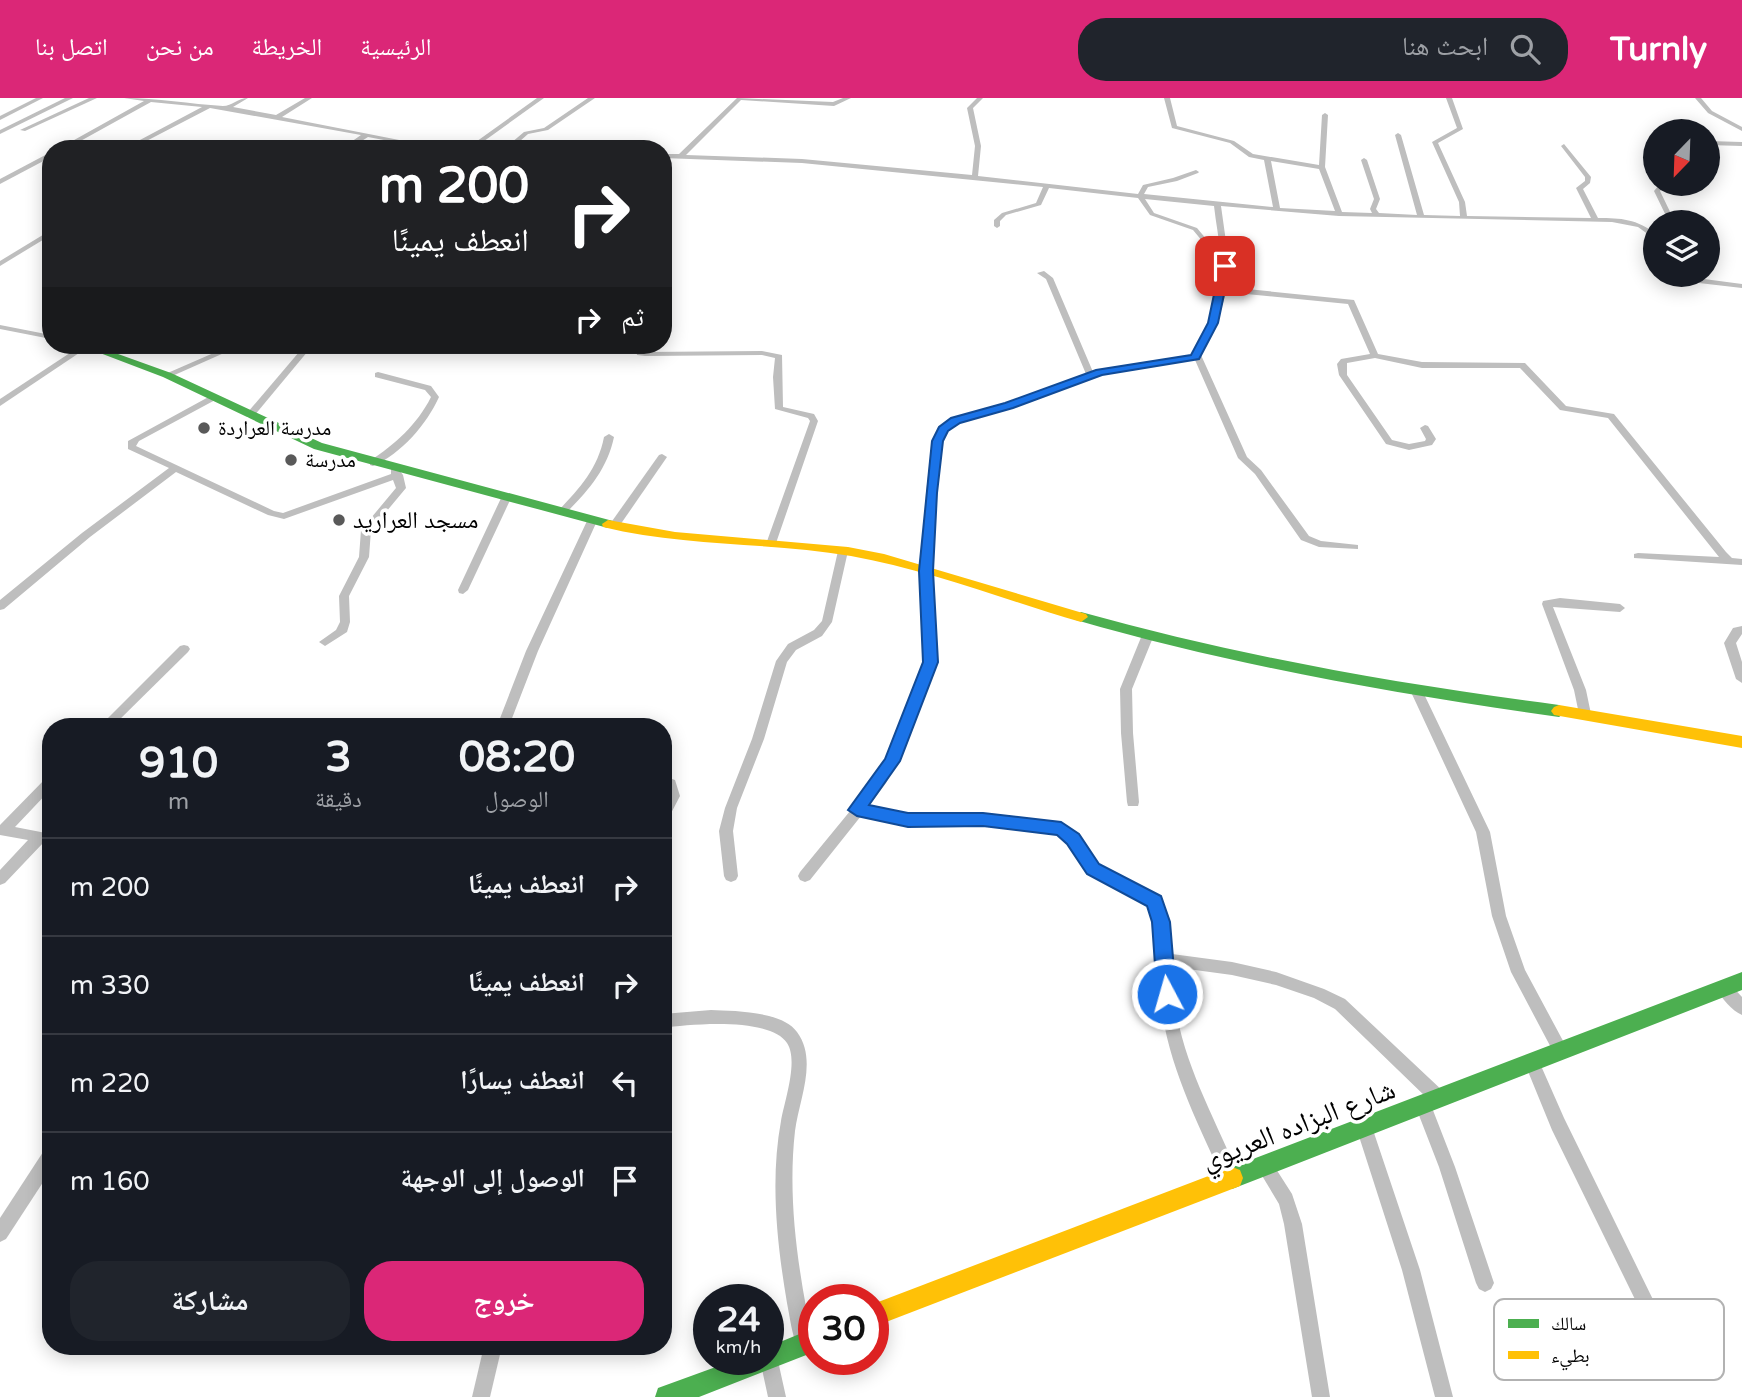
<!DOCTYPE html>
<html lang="ar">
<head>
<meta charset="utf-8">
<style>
	body { margin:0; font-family:"Varela Round","Noto Naskh Arabic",sans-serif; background:#20242c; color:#f1f3f6; direction:rtl; height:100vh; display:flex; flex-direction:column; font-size:26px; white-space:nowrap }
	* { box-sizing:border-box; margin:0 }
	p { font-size:23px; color:#9ea1a6 }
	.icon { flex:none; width:38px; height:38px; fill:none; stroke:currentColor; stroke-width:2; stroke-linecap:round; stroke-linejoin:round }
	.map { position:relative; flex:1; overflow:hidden; direction:ltr }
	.panel { position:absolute; left:42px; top:620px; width:630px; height:637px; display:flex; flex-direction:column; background:#171b24; border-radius:28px; box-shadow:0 4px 18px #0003; direction:rtl }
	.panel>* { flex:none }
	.banner { position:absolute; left:42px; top:42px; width:630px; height:214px; border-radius:28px; box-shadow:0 4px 18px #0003; direction:rtl; background:#202124; color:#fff; overflow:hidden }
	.needle { width:46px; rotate:203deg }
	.controls { position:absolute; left:1643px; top:21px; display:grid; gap:14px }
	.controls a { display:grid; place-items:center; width:77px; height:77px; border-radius:50%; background:#171b24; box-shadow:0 4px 18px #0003; font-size:35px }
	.speed { position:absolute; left:693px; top:1186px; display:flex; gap:14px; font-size:35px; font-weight:700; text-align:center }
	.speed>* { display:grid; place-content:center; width:91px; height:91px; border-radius:50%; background:#171b24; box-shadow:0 4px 18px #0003; line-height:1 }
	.speed small { font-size:18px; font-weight:400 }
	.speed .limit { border:10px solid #d22; background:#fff; color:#111 }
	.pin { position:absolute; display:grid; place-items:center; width:60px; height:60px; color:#fff; margin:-30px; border-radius:14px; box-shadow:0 4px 10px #0006 }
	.me { position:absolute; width:77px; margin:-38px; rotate:354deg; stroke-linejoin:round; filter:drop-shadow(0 0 5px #0008) }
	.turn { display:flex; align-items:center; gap:24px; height:147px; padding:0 28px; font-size:32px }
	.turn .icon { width:91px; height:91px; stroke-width:2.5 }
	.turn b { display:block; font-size:49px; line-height:60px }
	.then { display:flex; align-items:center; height:66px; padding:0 28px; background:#0003; gap:14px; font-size:26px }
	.eta { display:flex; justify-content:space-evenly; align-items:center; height:119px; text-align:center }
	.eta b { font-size:42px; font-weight:700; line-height:49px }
	.button { display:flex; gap:14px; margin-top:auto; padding:14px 28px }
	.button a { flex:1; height:80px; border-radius:28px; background:#db2777; color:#fff; font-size:28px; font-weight:700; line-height:80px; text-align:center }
	.button a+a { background:#20242c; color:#f1f3f6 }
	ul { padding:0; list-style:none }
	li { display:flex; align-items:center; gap:21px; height:98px; padding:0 28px; border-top:2px solid #363941 }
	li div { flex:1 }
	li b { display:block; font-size:26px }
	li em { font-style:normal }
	header { display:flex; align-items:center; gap:42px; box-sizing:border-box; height:98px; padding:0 35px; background:#db2777; color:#fff }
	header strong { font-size:33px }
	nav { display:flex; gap:38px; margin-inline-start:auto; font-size:24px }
	.search { width:490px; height:63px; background:#20242c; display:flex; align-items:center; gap:18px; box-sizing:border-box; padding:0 24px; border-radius:28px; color:#9ea1a6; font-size:26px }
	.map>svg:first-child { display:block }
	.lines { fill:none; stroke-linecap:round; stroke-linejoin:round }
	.street { fill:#bebebe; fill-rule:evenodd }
	.fast { fill:#4caf50; fill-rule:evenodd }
	.slow { fill:#ffc107; fill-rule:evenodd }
	.route { fill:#1a73e8; stroke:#114b97; stroke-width:2 }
	.poi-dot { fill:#595959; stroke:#fff; stroke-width:2.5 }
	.labels { text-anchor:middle; stroke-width:7; stroke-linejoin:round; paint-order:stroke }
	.far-poi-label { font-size:21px; fill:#000; stroke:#fff; text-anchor:start }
	.poi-label { font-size:24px; fill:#000; stroke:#fff; text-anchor:start }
	.near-street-label { font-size:28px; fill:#000; stroke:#fff }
	.key { fill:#fff; stroke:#b2b2b2; stroke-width:2 }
	.key-label { font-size:19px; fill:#000 }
</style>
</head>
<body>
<header>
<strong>Turnly</strong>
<div class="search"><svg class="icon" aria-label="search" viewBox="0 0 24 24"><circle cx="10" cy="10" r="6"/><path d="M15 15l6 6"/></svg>ابحث هنا</div>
<nav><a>الرئيسية</a><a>الخريطة</a><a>من نحن</a><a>اتصل بنا</a></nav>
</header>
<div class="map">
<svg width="1742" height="1299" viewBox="0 0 1742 1299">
	<rect width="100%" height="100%" fill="#fff"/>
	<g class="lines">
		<!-- street -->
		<g class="street">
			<polygon points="36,0 43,0 0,22 0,18"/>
			<polygon points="65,0 73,0 0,36 0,32"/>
			<polygon points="89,0 97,0 25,33 20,32"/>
			<path d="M124,0C157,0 190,6 223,8C232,8 238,0 248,0L233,9L276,17L305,0H312L282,19L445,51H431L368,39L349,51H341L361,37L210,10L131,51H123L202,9L151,4L66,51H58L144,3Z"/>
			<polygon points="537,0 544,0 473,51 466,51"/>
			<polygon points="588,0 595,0 548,32 528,36 511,51 504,51 524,34 544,30"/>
			<path d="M737,0L833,4L843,0H851L834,8L741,2L686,57L802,61L972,77L975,48L967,10L977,0H983L973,10L981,48L978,78L1138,96L1143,87L1173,80L1196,72L1199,74L1198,75L1177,83L1148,89L1144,96L1273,109L1264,62L1249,59L1230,45L1172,30L1164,0H1170L1177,28L1234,43L1253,56L1319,67L1322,17L1325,15L1328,17L1325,69L1342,114L1372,115L1370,111L1374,101L1361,62L1364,60L1367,62L1380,101L1376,111L1379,115L1417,117L1395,37L1398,35L1401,37L1424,117L1460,118L1459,104L1432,44L1457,30L1446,0H1452L1463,31L1438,45L1465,104L1467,118L1591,120L1576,90L1585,83V79L1561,48L1564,46L1591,79L1590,85L1583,91L1598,120C1621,120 1637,121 1656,136V142L1638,129L1612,124L1339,118L1221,108L1228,158L1227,189L1354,202L1378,256L1422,264L1525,265L1566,308L1614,316L1726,454L1732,460L1742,461V467L1634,460V456L1638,455L1719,459L1608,320L1560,312L1520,270H1422L1375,260L1347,265V277L1392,342L1409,346L1425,343L1426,341L1420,330L1425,327L1428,328L1436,341L1432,347L1409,352L1386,346L1339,277L1337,266L1341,261L1370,256L1348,206L1226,194L1217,227L1201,257L1247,359L1261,372L1309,438L1321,443L1358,447V451L1319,449L1301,442L1255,376L1238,360L1195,262L1102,276L1012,309L959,325L947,333L942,343L936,395L931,473L936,564L898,663L886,685L868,709L908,717L983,716L1061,726L1078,737L1098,767L1160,799L1169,826L1172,856L1232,864L1276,874L1324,891L1345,901L1445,995L1447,1001L1445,1007L1439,1009L1429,1002L1455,1069L1494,1185L1491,1191L1485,1194L1479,1191L1476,1185L1439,1069L1415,1007L1417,1001L1423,999L1428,1001L1335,911L1314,900L1276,887L1232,877L1173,869C1174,883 1174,898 1176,912C1186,972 1217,1024 1239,1079L1237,1085L1231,1087L1225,1085C1200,1030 1171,974 1162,914C1159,898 1159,882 1158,866L1156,861L1158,857L1155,826L1150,807L1088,775L1068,745L1058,736L983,726L908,727L861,718L810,782L805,784L800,782L798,778L800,774L878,679L886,663L924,564L921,473L926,395L932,343L938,331L953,321L1006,305L1086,276L1046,181L1037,175L1044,173L1053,180L1093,274L1192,257C1211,230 1223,196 1221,163C1220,145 1216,126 1214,108L1145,101L1154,115L1197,130L1207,142L1203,144L1193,132L1150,117L1138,100L1049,90L1041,107L1006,117L1000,123V128L997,130L994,128V122L1002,115L1036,105L1043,89L802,65L663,60V56H679ZM1271,63L1319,71L1335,113L1280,110Z"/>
			<polygon points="1695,0 1701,0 1712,13 1742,29 1742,33 1708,15"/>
			<polygon points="1708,43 1742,44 1742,48 1708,47"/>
			<polygon points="51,54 51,59 0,86 0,81"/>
			<polygon points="1660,86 1666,86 1660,93 1675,124 1669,124 1654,93"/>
			<polygon points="51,132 51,137 0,168 0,163"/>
			<polygon points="1689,177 1698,177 1704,181 1742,186 1742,190 1699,185"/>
			<polygon points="0,227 51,237 51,241 0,231"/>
			<polygon points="82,247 91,247 0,308 0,301"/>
			<polygon points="232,247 242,247 170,279 163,277"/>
			<polygon points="305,247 313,247 254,318 248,318 248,314"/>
			<polygon points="635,247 643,247 645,254 762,253 782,257 783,309 814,316 818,323 775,448 771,449 766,446 810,323 808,320 775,311 773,279 775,260 762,257 645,258 637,257"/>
			<path d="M378,274L431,288L439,299C427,326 401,356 373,368L370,367V363C395,346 417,327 431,299L425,292L375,279V275Z"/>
			<polygon points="214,296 218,299 217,301 139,343 136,348 274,413 283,415 391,376 391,369 397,369 403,377 406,390 371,432 369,459 349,498 350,524 347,534 325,548 319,544 336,532 340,524 339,498 359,459 361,432 396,390 393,382 284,421 268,417 176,374 90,439 4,511 0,512 0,502 82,435 169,370 128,351 128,343"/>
			<path d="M609,336L614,339C607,372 588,393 565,416H559V412C580,390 598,370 604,339Z"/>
			<polygon points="662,356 667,359 618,430 610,430 610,426 659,357"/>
			<polygon points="507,395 512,398 468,492 463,496 459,495 458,492 502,398"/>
			<polygon points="592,420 597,423 538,553 509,628 497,628 526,553 587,423"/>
			<polygon points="843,450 848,453 832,524 822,538 796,552 787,564 764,641 737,710 733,733 738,778 736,782 731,784 726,782 724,778 719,733 725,710 752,641 776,563 788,546 814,532 822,523 838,453"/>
			<polygon points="1560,500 1620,506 1625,510 1620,514 1553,509 1586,592 1591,616 1585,620 1579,616 1574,592 1542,506 1543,503"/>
			<polygon points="1742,528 1742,536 1736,545 1742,564 1742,585 1736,581 1724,545 1733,530"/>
			<polygon points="1148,533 1154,537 1132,591 1133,635 1139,704 1138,708 1128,708 1127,704 1121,635 1120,591 1142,537"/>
			<polygon points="184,547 188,548 190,551 188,554 113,628 100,628 180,548"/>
			<polygon points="1417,590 1423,594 1490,734 1506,818 1525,872 1569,954 1566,959 1561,961 1556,959 1511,874 1492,818 1476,734 1411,594"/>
			<polygon points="51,677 51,691 15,729 51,736 51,746 43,745 5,785 0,787 0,772 28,742 0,737 0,727 47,679"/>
			<polygon points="663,678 675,682 680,698 668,721 663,722 663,705 668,698 665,689 663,688"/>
			<path d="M1724,883L1729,885L1742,899V917C1732,913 1721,900 1717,890L1719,885Z"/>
			<path d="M711,912C734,913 782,913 797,934C818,962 799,1002 795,1033C787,1104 799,1176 813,1245L810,1251L804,1254L798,1251C792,1237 790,1220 787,1205C777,1146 770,1082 781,1023C784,1004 799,963 787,945C770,919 691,926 663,930V916Z"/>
			<polygon points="1533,959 1538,961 1564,1020 1664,1224 1667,1230 1664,1236 1658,1239 1652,1236 1552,1032 1525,966 1528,961"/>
			<polygon points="1364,1021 1370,1023 1372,1029 1420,1172 1453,1299 1435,1299 1402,1172 1356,1029 1358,1023"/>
			<polygon points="51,1049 51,1072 6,1141 0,1144 0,1120 45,1051"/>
			<polygon points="1263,1058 1269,1060 1292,1096 1302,1126 1330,1299 1312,1299 1284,1126 1279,1106 1255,1066 1257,1060"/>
			<polygon points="484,1248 502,1248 490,1299 472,1299"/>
			<polygon points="769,1252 776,1254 786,1299 768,1299 760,1262 768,1262"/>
		</g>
		<!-- fast -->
		<g class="fast">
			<polygon points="79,247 93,247 171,275 322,345 613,423 614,426 608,430 314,351 163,279"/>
			<path d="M1081,514C1238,558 1397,586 1559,607L1567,613L1559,619C1396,596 1235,568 1076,522L1074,519Z"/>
			<polygon points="1742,874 1742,892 1232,1091 1224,1088 1221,1080 1224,1072 1232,1069"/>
			<polygon points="814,1230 814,1254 699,1299 655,1299 658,1290 735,1262 768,1262 768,1249"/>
		</g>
		<!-- slow -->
		<g class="slow">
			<path d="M608,422L675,434L848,449L884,456L1086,516L1088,519L1081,524C1005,502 929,472 851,458C769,444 685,449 603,429L602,426Z"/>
			<polygon points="1559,607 1742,638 1742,650 1554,617 1551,613 1554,609"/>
			<polygon points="1232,1069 1240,1072 1243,1080 1240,1088 873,1229 873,1206"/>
		</g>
	</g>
	<!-- route -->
	<polygon class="route" points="1225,165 1230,168 1218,225 1199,261 1102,277 1013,310 960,325 948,333 943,343 937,395 933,473 938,564 900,663 869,707 908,715 983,715 1061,724 1079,736 1099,766 1161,798 1170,824 1176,896 1173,902 1167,904 1160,902 1157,896 1152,824 1147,808 1087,776 1067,746 1057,737 983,728 908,729 857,718 848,712 885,661 923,564 919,473 932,343 939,329 951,320 1005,305 1096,272 1191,257 1208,225 1220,168"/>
	<!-- markers -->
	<g class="poi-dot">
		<circle cx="204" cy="330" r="7"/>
		<circle cx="291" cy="362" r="7"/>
		<circle cx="339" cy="422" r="7"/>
	</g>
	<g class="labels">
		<!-- far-poi labels -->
		<g class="far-poi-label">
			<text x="218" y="337">مدرسة العراردة</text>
			<text x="305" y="369">مدرسة</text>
		</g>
		<!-- poi labels -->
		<g class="poi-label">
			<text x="353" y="430">مسجد العراريد</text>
		</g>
		<!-- near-street labels -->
		<g class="near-street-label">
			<text transform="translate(1298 1026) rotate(-21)" y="10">شارع البزاده العريوي</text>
		</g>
	</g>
	<!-- legend -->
	<rect x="1494" y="1201" width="230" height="81" rx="10" class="key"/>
	<rect x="1508" y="1221" width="31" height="9" fill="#4caf50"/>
	<rect x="1508" y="1253" width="31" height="8" fill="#ffc107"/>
	<g class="key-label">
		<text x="1551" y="1232">سالك</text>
		<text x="1551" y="1264">بطيء</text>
	</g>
</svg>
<div class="controls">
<a><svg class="needle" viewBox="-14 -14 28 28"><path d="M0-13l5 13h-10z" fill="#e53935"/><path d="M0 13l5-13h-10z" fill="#9ea1a6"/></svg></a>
<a><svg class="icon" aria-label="layers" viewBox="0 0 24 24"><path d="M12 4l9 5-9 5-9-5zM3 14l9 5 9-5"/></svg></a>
</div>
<div class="speed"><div>24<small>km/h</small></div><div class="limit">30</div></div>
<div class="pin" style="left:1225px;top:168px;background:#d93025"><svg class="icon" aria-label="arrive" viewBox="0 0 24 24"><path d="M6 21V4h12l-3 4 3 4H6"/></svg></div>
<svg class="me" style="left:1167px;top:896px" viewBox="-20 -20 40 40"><circle r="17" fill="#1a73e8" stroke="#fff" stroke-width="3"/><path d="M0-11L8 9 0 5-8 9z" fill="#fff"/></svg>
<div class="banner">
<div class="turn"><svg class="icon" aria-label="right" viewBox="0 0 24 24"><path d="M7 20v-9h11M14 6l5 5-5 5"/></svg><div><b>200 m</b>انعطف يمينًا</div></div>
<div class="then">ثم<svg class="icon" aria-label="right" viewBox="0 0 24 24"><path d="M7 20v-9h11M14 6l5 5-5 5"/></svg></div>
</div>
<section class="panel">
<div class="eta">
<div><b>08:20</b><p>الوصول</p></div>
<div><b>3</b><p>دقيقة</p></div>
<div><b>910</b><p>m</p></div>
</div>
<ul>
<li><svg class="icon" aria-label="right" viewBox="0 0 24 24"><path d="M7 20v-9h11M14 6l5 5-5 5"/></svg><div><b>انعطف يمينًا</b></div><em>200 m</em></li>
<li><svg class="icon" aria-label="right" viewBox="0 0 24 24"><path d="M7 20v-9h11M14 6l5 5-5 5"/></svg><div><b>انعطف يمينًا</b></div><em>330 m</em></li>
<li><svg class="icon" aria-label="left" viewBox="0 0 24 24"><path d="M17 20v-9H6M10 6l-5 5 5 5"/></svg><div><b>انعطف يسارًا</b></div><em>220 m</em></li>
<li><svg class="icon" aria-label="arrive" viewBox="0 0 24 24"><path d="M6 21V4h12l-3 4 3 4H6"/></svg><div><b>الوصول إلى الوجهة</b></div><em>160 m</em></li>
</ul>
<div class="button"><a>خروج</a><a>مشاركة</a></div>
</section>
</div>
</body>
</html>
